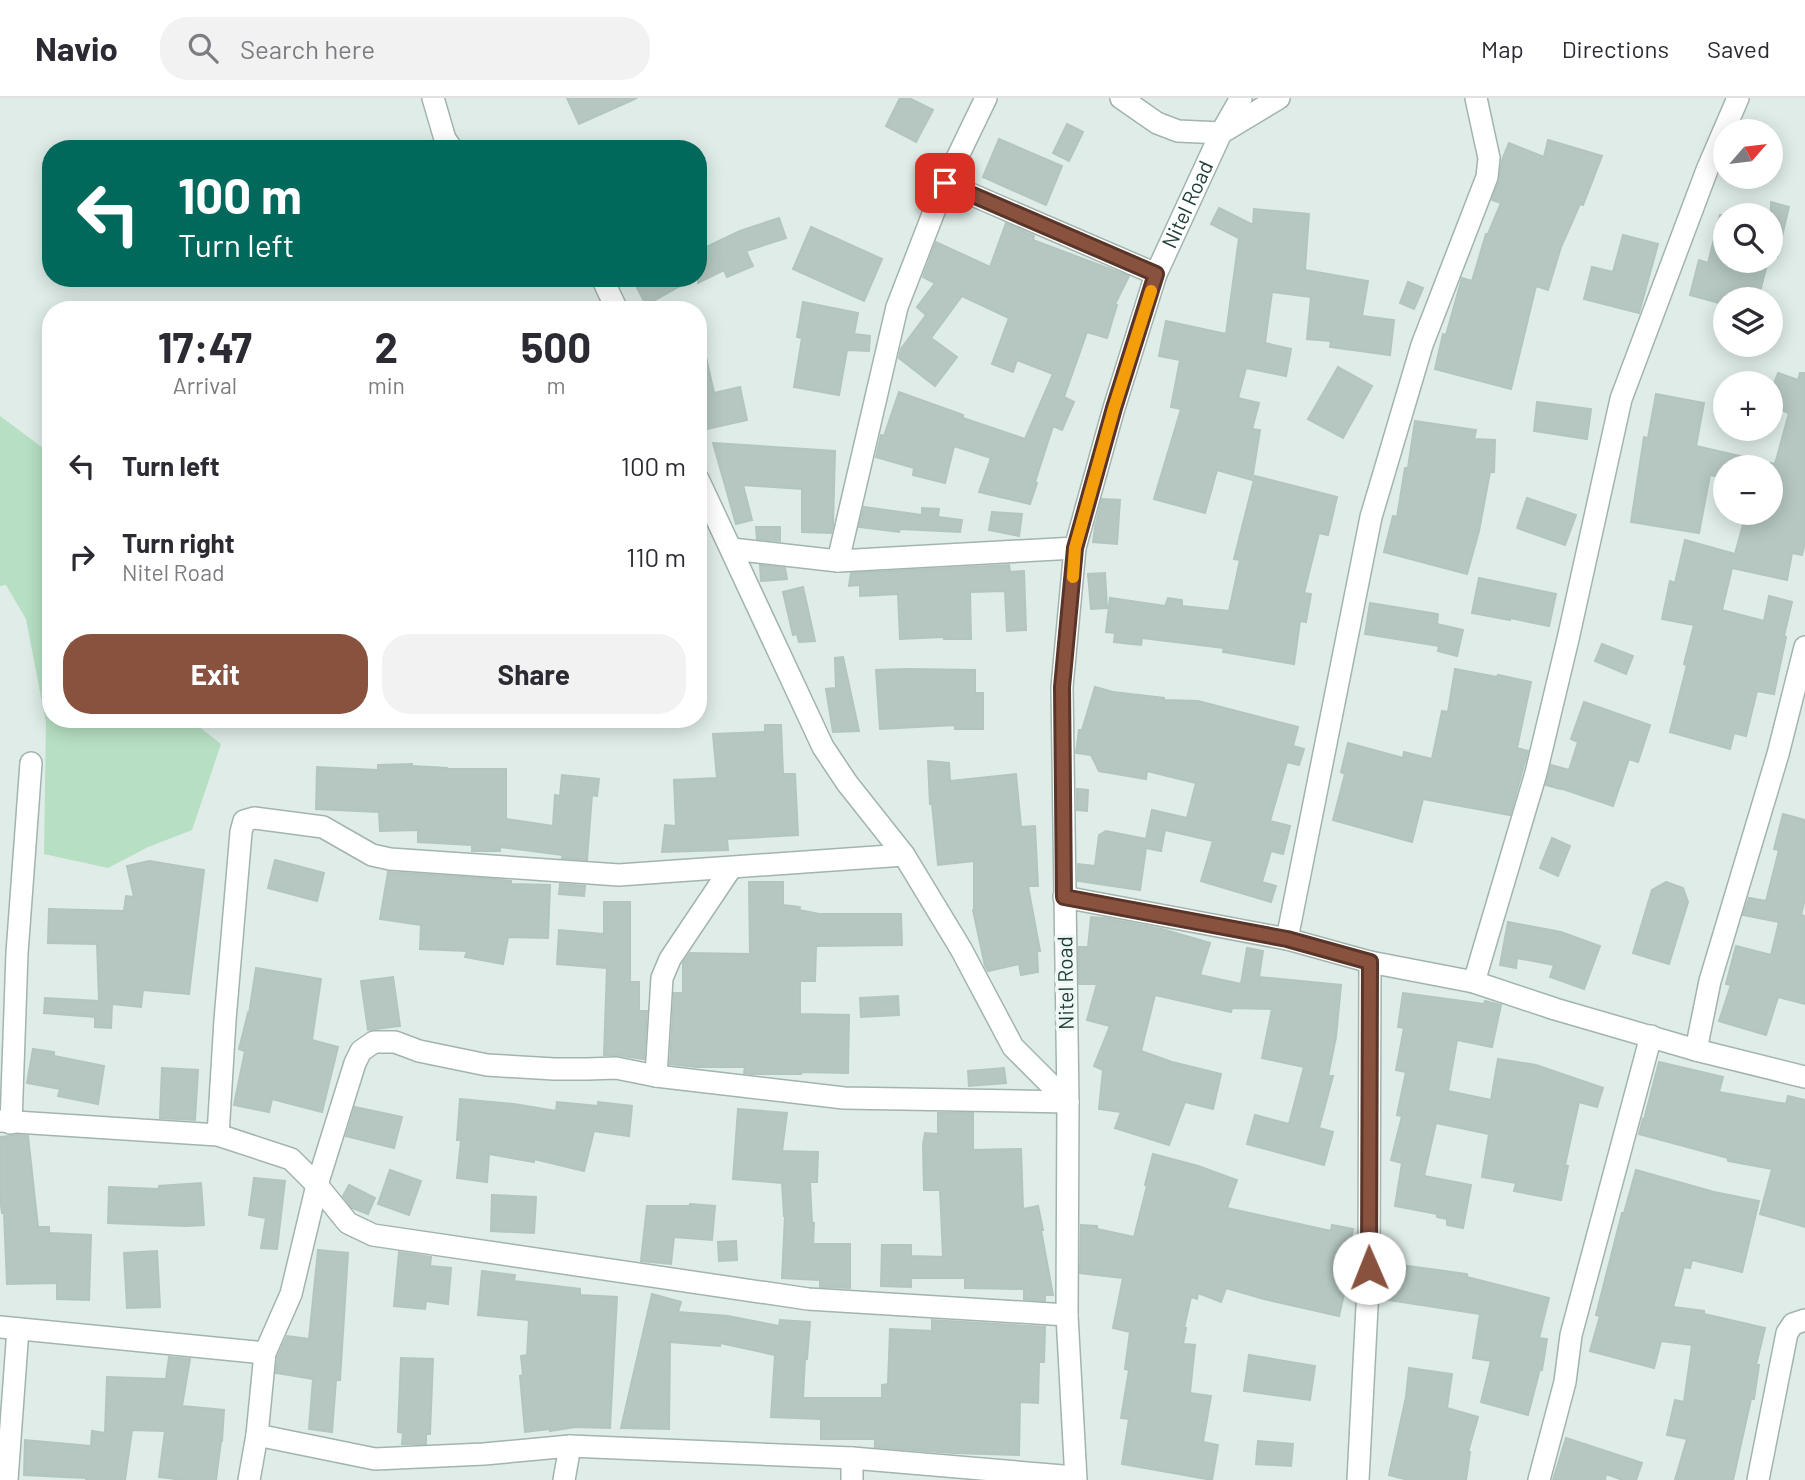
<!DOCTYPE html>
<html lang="en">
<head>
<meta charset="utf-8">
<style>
	body { margin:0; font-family:Barlow,sans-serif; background:#f2f2f3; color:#2b2b33; height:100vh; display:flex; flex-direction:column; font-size:26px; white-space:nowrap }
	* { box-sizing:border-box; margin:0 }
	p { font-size:23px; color:#7c7c81 }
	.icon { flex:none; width:38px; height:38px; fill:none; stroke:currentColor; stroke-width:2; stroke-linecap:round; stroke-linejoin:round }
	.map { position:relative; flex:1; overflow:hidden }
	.side { position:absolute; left:42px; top:203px; width:665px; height:427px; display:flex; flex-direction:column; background:#fff; border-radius:28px; box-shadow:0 4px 18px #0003 }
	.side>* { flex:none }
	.top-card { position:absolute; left:42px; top:42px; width:665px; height:147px; border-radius:28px; box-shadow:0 4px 18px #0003; background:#00695c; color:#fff; overflow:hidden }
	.needle { width:46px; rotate:62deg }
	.tools { position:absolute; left:1713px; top:21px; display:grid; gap:14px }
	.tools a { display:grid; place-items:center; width:70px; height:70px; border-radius:50%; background:#fff; box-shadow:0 4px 18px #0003; font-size:35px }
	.pin { position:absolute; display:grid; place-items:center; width:60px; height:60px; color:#fff; margin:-30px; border-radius:14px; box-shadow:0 4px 10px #0006 }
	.me { position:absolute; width:77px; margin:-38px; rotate:359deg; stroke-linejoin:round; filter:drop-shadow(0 0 5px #0008) }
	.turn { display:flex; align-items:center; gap:24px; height:147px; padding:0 21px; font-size:32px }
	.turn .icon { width:91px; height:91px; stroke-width:2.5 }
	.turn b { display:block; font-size:49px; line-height:60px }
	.eta { display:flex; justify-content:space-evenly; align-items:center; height:119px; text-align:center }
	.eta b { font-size:42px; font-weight:700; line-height:49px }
	.cta { display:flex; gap:14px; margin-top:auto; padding:14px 21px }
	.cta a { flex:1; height:80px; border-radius:28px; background:#89523f; color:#fff; font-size:28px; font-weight:700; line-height:80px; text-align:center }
	.cta a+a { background:#f2f2f3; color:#2b2b33 }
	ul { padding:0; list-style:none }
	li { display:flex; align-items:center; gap:21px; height:91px; padding:0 21px }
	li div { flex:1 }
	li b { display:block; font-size:26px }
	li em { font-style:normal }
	header { display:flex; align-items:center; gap:42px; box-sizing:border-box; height:98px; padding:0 35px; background:#fff; border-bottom:2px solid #e1e1e2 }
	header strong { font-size:33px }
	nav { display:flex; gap:38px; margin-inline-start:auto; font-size:24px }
	.search { width:490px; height:63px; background:#f2f2f3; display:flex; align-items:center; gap:18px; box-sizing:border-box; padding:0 24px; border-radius:28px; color:#7c7c81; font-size:26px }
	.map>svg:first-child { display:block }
	.green { fill:#b7dfc3 }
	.building { fill:#b5c7c0; stroke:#b2c6be; stroke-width:2 }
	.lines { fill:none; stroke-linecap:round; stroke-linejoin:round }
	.minor-casing { stroke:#a2b4af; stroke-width:24 }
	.minor { stroke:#fff; stroke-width:21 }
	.route-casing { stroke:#593529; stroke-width:18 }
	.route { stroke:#89523f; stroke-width:12 }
	.slow { stroke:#f59e0b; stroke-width:12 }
	.labels { text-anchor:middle; stroke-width:7; stroke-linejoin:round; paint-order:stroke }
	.street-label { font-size:21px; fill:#1f3d37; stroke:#f0f8f5 }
</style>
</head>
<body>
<header>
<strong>Navio</strong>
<div class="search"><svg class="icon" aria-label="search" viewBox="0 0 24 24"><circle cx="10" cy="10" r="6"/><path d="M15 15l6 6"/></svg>Search here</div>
<nav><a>Map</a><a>Directions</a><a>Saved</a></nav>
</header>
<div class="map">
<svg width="1805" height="1382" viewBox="0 0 1805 1382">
	<rect width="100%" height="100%" fill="#dfece7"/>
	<!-- green -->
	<polygon class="green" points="0,318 51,356 51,621 198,621 198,628 221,646 192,732 148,749 108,770 44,756 46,625 26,521 6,487 0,488"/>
	<!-- building -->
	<g class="building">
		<polygon points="567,0 637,0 579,26"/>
		<polygon points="900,0 909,0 933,12 916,44 886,28"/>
		<polygon points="1067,26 1083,34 1069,63 1053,55"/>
		<polygon points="999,41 1062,68 1046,107 983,79"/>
		<polygon points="1548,42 1602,58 1583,107 1580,106 1561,149 1548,192 1536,188 1511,291 1435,271 1443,236 1446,237 1462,180 1472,183 1486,136 1488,136 1501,105 1492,102 1499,83 1502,62 1509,45 1544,59"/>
		<polygon points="1771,104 1789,109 1777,159 1771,159"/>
		<polygon points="1219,110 1253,127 1254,111 1309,116 1305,172 1368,183 1362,218 1394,222 1390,257 1330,249 1331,243 1307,241 1311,199 1272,194 1265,245 1291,251 1286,278 1246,270 1238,300 1259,305 1252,331 1260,332 1252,382 1217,372 1205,415 1154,401 1181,311 1171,309 1180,262 1159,258 1166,223 1226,236 1239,140 1211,126"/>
		<polygon points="1720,117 1726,117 1726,163 1768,163 1758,201 1726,201 1726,207 1690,197 1699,162 1708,165"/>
		<polygon points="779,120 786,140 746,153 753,168 727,179 724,172 698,185 698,153 740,133"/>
		<polygon points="1006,125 1034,138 1033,142 1129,178 1115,206 1117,207 1107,240 1087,234 1064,299 1074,304 1062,332 1053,328 1035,384 1037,385 1030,406 979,394 991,360 954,348 945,385 913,377 914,370 876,359 881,337 884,338 899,294 963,317 963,320 1025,341 1053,276 1017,262 1013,274 992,266 1009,220 962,198 931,240 957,259 935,288 899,260 901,251 926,217 917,209 935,185 923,179 936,144 990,169"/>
		<polygon points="811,129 882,161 864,203 793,171"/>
		<polygon points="1623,137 1658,146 1639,215 1584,201 1592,169 1613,174"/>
		<polygon points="632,180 694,180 646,207"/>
		<polygon points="1408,184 1423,190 1414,211 1400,205"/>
		<polygon points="803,204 858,215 854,236 870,238 869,253 847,252 839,297 794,289 802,240 797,239"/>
		<polygon points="698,254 705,254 714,295 740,289 747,322 698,333"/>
		<polygon points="1338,269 1372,288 1343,340 1308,321"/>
		<polygon points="1778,275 1798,282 1800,275 1805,275 1805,445 1802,457 1792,455 1787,482 1732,470 1722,512 1764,523 1769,498 1792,504 1784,538 1786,539 1774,596 1757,593 1746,638 1734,635 1730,651 1670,634 1687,567 1684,566 1694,527 1662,521 1670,483 1675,485 1685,442 1735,456 1746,415 1771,415 1771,365 1775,366 1789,315 1771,308 1771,294"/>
		<polygon points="1656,296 1704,305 1696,348 1762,363 1761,369 1726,369 1726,380 1710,377 1699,435 1631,424 1644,339 1648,340"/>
		<polygon points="1537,304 1591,311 1587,341 1534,333"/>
		<polygon points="1415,323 1476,332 1474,341 1495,342 1494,374 1490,374 1479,433 1467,476 1384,454 1393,418 1397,419 1405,370 1408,370"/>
		<polygon points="713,345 835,353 833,427 831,435 802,434 802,391 743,387 752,422 736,426"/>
		<polygon points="1255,378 1337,399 1328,437 1319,435 1304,495 1311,496 1306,524 1300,523 1294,566 1223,554 1224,550 1142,540 1141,547 1114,544 1115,535 1106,534 1110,500 1165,508 1168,500 1182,502 1182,508 1229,513 1240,462 1234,461"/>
		<polygon points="1527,400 1576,417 1565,447 1517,430"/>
		<polygon points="1102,401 1120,402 1117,446 1093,444 1095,429"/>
		<polygon points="864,409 922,417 922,410 939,411 938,419 962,422 960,434 900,431 899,434 859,429"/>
		<polygon points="992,414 1022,416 1019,438 989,432"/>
		<polygon points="756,429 780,429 780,443 757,441"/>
		<polygon points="760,467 785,470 787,481 761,483"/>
		<polygon points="1009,467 1010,474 1024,473 1026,532 1007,533 1005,493 970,494 971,541 944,541 944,539 900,541 898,496 860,498 860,487 849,488 851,475"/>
		<polygon points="1105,475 1107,510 1091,511 1088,476"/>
		<polygon points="1479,480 1556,496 1549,528 1510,520 1510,522 1472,515"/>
		<polygon points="803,489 815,543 799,544 797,536 793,537 783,494"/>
		<polygon points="1370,505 1438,516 1437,526 1463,532 1457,558 1438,553 1439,548 1365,536"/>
		<polygon points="1602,546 1633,558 1626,576 1595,563"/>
		<polygon points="843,559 859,633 833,634 826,591 836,590 835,560"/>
		<polygon points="908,571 975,572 975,595 983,595 983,631 955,631 955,627 880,631 876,572"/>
		<polygon points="1455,571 1497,579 1498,577 1531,584 1517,650 1528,653 1510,717 1423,701 1412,744 1333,722 1345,676 1341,674 1348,645 1403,660 1404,654 1432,661 1442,613 1448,614"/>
		<polygon points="1095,589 1113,594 1164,600 1164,602 1198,603 1298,629 1293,648 1304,651 1299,667 1287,664 1270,723 1290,728 1283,756 1271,753 1262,784 1276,788 1271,804 1201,783 1213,743 1165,732 1161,753 1146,750 1140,792 1078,783 1078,766 1095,768 1099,737 1106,733 1146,741 1152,712 1187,720 1196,685 1147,673 1146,681 1099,673 1091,657 1076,655 1079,632 1082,632"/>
		<polygon points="1584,604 1650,627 1638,664 1629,661 1613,708 1560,690 1560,691 1546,687 1551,667 1569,672 1578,644 1571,641"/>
		<polygon points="765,627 781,627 783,676 795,676 798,737 727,741 728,752 662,754 665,727 676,728 674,682 717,680 713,636 765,634"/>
		<polygon points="928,663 949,665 950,683 1016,676 1021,729 1035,728 1038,788 1028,788 1040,853 1037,853 1038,874 1021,877 1019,866 988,873 985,868 973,812 974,811 974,763 938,767 932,706 930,706"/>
		<polygon points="412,666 412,668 447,670 447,671 506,671 506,721 553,728 555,697 560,698 562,677 599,681 597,698 592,697 587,762 562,760 563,757 500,749 500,753 472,753 472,747 418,744 418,732 380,733 379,714 316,711 317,669 378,672 378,667"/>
		<polygon points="1077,691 1088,692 1087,713 1077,712"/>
		<polygon points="1783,716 1805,722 1805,801 1801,817 1805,818 1805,906 1778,899 1766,937 1719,923 1731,887 1726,886 1736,848 1771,857 1779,824 1743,817 1749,800 1766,803 1779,752 1774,751"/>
		<polygon points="1552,740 1570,748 1558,778 1540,770"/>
		<polygon points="275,762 324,775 317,803 268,790"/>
		<polygon points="149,763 204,772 189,896 143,892 141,909 112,906 111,930 95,929 95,919 44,915 45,900 99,903 97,846 48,845 49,811 124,813 126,798 134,799 127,768"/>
		<polygon points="388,774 494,781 511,783 511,786 550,787 548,840 508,839 503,866 465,859 467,853 420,851 421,827 380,821"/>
		<polygon points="749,784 783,784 783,807 800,809 799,812 819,816 901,816 902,847 816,848 815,883 800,883 800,916 849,917 848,975 801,974 801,976 752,976 744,975 745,969 696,969 670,966 674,895 683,895 683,865 690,855 750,856"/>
		<polygon points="1666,784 1683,790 1688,804 1669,866 1633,855 1652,792"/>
		<polygon points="560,786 585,788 584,798 559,796"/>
		<polygon points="604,804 630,804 630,884 639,884 639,913 647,913 644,961 616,957 604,957 607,870 557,866 559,832 604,836"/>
		<polygon points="1091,819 1104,820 1162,831 1210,845 1200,877 1241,886 1247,850 1263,853 1259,879 1341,887 1336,939 1328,978 1333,978 1319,1030 1333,1034 1324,1067 1247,1046 1255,1017 1289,1026 1304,969 1262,960 1272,911 1232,910 1231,914 1155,897 1141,953 1172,964 1221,976 1213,1011 1185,1004 1169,1047 1115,1030 1121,1014 1099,1011 1103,972 1094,968 1110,928 1087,922 1097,886 1079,886 1079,849 1088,849"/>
		<polygon points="1508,824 1561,834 1600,848 1584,891 1550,879 1554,867 1517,860 1516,870 1500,867"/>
		<polygon points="256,870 321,881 312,942 338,949 322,1014 272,1001 269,1014 234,1007 245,953 239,951 248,915 249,916"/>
		<polygon points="393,879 400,928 368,932 361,883"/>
		<polygon points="1403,895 1484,906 1485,903 1501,907 1492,949 1457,942 1448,993 1491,1002 1498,961 1536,967 1603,990 1597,1009 1579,1004 1565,1067 1568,1068 1561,1102 1514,1093 1516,1085 1482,1079 1489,1036 1436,1025 1424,1078 1471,1087 1463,1130 1447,1127 1447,1121 1437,1119 1437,1116 1395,1108 1402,1065 1391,1062 1402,1018 1397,1017 1406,974 1396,972 1404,930 1398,929"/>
		<polygon points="898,898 899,917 861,919 860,900"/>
		<polygon points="33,951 54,954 54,958 104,968 98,1006 58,998 60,991 27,985"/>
		<polygon points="1659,964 1723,979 1719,994 1786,1006 1788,998 1805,1002 1805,1129 1760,1116 1772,1071 1728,1063 1728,1060 1639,1036 1643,1021 1644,1022"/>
		<polygon points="162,970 198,972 195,1022 160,1020"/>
		<polygon points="1004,970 1006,985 969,988 968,973"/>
		<polygon points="460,1001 514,1006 556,1013 557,1004 598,1008 598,1004 632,1008 629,1038 594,1033 584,1073 534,1061 534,1064 489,1056 487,1084 457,1080 461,1042 457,1042"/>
		<polygon points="355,1009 402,1019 394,1050 346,1038"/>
		<polygon points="738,1011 787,1015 782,1053 818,1054 817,1084 810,1084 812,1125 814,1125 813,1146 850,1146 850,1190 820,1189 820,1182 782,1180 785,1118 784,1118 782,1085 733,1081"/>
		<polygon points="938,1015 973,1015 973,1052 1021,1051 1023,1111 1038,1108 1043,1132 1041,1132 1053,1197 1045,1197 1045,1203 1024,1201 1024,1191 965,1190 965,1180 911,1180 911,1189 881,1188 882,1147 911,1147 911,1158 943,1159 940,1092 924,1092 923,1047 925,1035 938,1036"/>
		<polygon points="18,1037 28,1038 38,1129 49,1129 49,1135 91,1137 89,1202 57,1201 57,1185 7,1186 4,1115 2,1115 0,1099 0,1039"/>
		<polygon points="1153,1056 1198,1068 1237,1082 1227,1110 1331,1133 1332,1127 1353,1131 1343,1182 1347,1183 1339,1218 1264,1201 1226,1190 1221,1204 1198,1195 1197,1201 1191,1199 1184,1230 1186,1230 1183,1246 1195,1247 1190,1295 1211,1298 1203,1344 1218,1347 1212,1382 1122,1366 1129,1321 1121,1320 1129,1272 1125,1271 1130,1234 1113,1230 1123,1180 1080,1175 1081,1127 1097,1128 1097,1131 1134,1139 1147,1088 1145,1087"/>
		<polygon points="390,1072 421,1083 409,1117 378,1106"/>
		<polygon points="1636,1072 1714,1094 1759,1103 1742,1174 1692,1162 1690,1170 1684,1169 1673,1209 1704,1213 1704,1216 1765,1230 1756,1267 1759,1267 1754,1301 1751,1301 1733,1382 1675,1382 1687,1341 1667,1337 1675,1302 1684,1304 1692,1247 1661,1243 1654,1270 1590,1253 1600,1218 1596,1217 1622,1115 1624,1115"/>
		<polygon points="254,1080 285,1083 277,1151 261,1150 266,1120 249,1117"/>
		<polygon points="201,1085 204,1127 186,1128 108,1125 109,1089 159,1091 159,1088"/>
		<polygon points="349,1087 375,1100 368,1116 352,1110 343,1098"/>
		<polygon points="492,1097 536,1099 534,1135 491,1133"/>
		<polygon points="690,1106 715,1108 712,1142 674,1139 671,1166 641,1163 647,1108 690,1108"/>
		<polygon points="736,1143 737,1162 719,1163 718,1144"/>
		<polygon points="318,1152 348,1155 340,1282 336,1282 332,1334 309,1331 313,1281 276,1275 278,1258 287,1238 309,1241"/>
		<polygon points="157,1153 160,1209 127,1210 124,1155"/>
		<polygon points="399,1154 431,1159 430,1168 451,1170 448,1206 426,1203 425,1211 394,1208"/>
		<polygon points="1393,1166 1467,1176 1467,1179 1549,1200 1539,1240 1547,1241 1542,1272 1540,1271 1528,1317 1481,1304 1491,1263 1473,1260 1480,1216 1388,1202"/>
		<polygon points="482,1173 515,1177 514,1183 580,1191 580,1197 617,1199 610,1330 575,1329 550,1333 550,1331 525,1334 520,1278 523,1277 521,1258 527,1257 529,1222 478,1217"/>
		<polygon points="652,1196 681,1204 678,1214 728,1218 779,1228 780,1222 810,1224 807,1261 805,1261 803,1300 882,1300 882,1287 888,1286 890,1231 932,1233 932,1222 1045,1229 1044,1264 1039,1264 1038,1305 1020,1304 1019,1357 953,1355 875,1349 875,1341 821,1341 821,1321 771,1319 775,1257 720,1245 720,1248 670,1244 669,1331 621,1330"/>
		<polygon points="1249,1257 1315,1268 1310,1302 1244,1293"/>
		<polygon points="169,1259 190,1261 182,1308 224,1312 222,1343 221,1343 216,1382 183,1382 159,1379 165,1333 132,1332 125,1382 86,1382 86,1380 24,1377 25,1342 91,1348 92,1333 105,1335 107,1279 166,1281"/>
		<polygon points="401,1260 433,1261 430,1336 426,1336 426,1346 402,1346 403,1335 398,1334"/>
		<polygon points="1409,1270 1452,1276 1447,1310 1478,1319 1468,1354 1470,1354 1466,1382 1408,1382 1389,1377 1406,1299"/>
		<polygon points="1566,1340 1642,1365 1636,1382 1623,1382 1606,1376 1605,1382 1553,1382"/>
		<polygon points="1258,1343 1293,1346 1291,1368 1256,1366"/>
	</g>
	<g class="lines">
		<defs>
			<g id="minor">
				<polyline points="433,0 445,41 452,51"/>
				<polyline points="1121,0 1157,25 1178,33 1221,35 1279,0"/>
				<polyline points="945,85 1156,176"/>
				<polyline points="602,180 617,212"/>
				<polyline points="698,381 823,649 847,685 904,757 961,851 1013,949 1068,1004"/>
				<polyline points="732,451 838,463 1075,450"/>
				<polyline points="838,463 897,209 945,85 986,0"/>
				<polyline points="1064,799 1287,841 1370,864 1474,884 1555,911 1696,952 1805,979"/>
				<polyline points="1287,841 1371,419 1422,247 1487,79 1489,60 1476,0"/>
				<polyline points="1474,884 1536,675 1568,541 1621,301 1707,72 1738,0"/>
				<polyline points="1696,952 1710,883 1778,656 1805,549"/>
				<polyline points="656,978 662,880 670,861 731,770"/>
				<polyline points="0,1023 218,1037 291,1061 317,1087 348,1125 373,1137 808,1201 1067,1217"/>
				<polyline points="11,1025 17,855 31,665"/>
				<polyline points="218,1037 225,922 241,734 244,723 254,720 323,729 372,757 390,761 619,777 904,757"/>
				<polyline points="0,1229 265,1255"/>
				<polyline points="257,1337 375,1361 484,1356 570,1348 852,1360 1075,1379"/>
				<polyline points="852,1360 852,1382"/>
				<polyline points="7,1382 18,1231"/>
				<polyline points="249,1382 257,1337 265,1255 291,1196 317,1087 355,965 361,953 374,944 395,944 419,953 487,967 554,971 588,971 616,970 656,978 844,1000 1068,1004"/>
				<polyline points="564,1382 570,1348"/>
				<path id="s1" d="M1076,1382L1067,1217L1068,1004L1062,589L1075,450L1114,310L1156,176L1221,35L1241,0"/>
				<polyline points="1358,1382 1369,1170 1370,864"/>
				<polyline points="1539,1382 1565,1284 1571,1237 1651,938"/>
				<polyline points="1758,1382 1787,1235 1793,1226 1805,1222"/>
			</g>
		</defs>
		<!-- minor casing -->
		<use href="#minor" class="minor-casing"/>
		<!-- minor -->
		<use href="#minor" class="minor"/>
	</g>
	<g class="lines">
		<defs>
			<polyline id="route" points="945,85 1156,176 1114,310 1075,450 1062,589 1064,799 1287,841 1370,864 1369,1170"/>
		</defs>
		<!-- route casing -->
		<use href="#route" class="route-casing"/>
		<!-- route -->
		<use href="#route" class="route"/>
		<!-- slow -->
		<polyline class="slow" points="1073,479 1075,450 1114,310 1151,193"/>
	</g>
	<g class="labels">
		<!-- street labels -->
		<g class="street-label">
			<text dy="7" stroke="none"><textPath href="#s1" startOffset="1295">Nitel Road</textPath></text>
			<text transform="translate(1066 885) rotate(-91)" y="7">Nitel Road</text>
		</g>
	</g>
</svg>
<div class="tools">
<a><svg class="needle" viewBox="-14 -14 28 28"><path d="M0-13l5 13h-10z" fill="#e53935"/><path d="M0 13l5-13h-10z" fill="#7c7c81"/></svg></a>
<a><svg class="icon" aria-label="search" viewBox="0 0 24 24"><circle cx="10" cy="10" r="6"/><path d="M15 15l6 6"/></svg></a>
<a><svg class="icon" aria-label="layers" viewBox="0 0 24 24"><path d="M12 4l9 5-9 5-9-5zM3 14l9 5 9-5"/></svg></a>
<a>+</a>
<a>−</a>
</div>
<div class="pin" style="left:945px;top:85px;background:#d93025"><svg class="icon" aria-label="arrive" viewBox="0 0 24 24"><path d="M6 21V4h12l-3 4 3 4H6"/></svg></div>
<svg class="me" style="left:1369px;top:1170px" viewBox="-20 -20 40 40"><circle r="19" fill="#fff"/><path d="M0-13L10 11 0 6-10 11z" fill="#89523f"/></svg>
<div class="top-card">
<div class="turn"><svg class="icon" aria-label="left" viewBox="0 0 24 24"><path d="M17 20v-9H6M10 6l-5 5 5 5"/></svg><div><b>100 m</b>Turn left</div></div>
</div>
<section class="side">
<div class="eta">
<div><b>17:47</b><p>Arrival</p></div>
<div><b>2</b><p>min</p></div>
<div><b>500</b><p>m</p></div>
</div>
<ul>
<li><svg class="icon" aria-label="left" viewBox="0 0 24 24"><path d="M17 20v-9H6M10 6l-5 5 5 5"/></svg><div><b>Turn left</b></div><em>100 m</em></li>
<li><svg class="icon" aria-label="right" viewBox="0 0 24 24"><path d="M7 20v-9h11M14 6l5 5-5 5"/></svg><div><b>Turn right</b><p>Nitel Road</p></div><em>110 m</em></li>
</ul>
<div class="cta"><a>Exit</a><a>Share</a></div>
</section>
</div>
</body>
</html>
